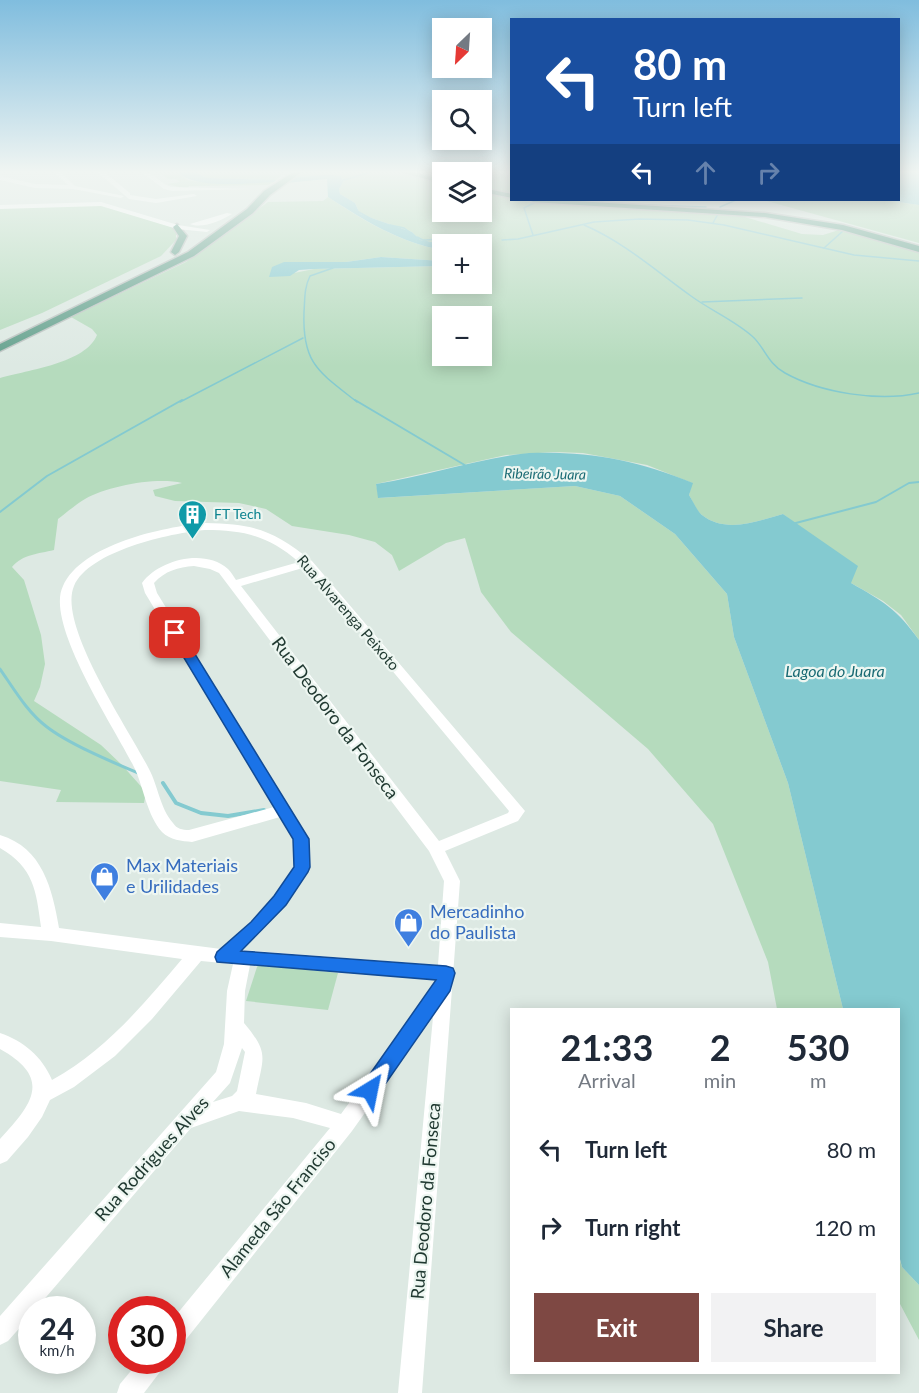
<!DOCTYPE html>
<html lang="en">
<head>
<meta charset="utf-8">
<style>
	body { margin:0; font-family:Lato,sans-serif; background:#f2f2f3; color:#1f2937; height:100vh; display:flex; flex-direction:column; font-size:22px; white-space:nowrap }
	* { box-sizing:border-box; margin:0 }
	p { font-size:20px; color:#747a83 }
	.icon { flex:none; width:33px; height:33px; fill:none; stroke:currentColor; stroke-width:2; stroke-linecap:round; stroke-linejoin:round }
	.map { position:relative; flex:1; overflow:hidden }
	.drawer { position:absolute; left:510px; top:1008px; width:390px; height:366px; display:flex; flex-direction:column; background:#fff; border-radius:0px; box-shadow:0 3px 15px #0003 }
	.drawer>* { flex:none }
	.hud { position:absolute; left:510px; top:18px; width:390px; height:183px; border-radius:0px; box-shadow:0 3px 15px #0003; background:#1a4fa0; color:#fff; overflow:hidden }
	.needle { width:39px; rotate:205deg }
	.buttons { position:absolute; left:432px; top:18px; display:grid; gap:12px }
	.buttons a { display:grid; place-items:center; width:60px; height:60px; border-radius:0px; background:#fff; box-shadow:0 3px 15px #0003; font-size:30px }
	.speed { position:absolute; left:18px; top:1296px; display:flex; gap:12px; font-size:30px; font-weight:700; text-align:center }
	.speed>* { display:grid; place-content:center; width:78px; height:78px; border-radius:50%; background:#fff; box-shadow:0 3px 15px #0003; line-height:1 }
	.speed small { font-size:15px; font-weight:400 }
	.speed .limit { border:9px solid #d22; background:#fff; color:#111 }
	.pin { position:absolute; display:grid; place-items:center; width:51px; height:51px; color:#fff; margin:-26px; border-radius:12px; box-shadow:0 3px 9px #0006 }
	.me { position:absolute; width:66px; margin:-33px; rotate:35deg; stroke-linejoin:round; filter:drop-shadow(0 0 4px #0008) }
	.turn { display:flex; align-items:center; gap:21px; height:126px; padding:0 24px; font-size:27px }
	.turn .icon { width:78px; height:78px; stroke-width:2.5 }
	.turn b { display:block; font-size:42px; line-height:51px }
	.lanes { display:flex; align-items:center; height:57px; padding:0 24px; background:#0003; justify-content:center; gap:30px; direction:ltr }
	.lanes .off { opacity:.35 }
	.eta { display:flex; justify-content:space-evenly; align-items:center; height:102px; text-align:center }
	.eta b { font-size:36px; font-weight:700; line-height:42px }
	.primary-button { display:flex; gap:12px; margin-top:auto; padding:12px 24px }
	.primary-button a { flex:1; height:69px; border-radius:0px; background:#7e4843; color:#fff; font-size:24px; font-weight:700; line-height:69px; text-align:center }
	.primary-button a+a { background:#f2f2f3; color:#1f2937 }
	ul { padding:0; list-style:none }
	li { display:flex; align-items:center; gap:18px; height:78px; padding:0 24px }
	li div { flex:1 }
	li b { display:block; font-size:22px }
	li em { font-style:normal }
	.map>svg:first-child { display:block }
	.green { fill:#b5dbbd; fill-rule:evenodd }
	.water { fill:#84cad0 }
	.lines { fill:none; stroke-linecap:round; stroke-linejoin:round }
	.stream-far3 { stroke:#84cad0; stroke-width:1.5 }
	.stream-far2 { stroke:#84cad0; stroke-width:2 }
	.stream-far1 { stroke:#84cad0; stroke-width:3 }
	.stream { stroke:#84cad0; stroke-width:4 }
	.major-casing { stroke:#bcc3c1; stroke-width:3 }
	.minor { fill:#fff; fill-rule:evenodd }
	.major { fill:#619f8b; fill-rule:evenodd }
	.route { fill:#1a73e8; stroke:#114b97; stroke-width:1.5 }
	.labels { text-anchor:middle; stroke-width:4.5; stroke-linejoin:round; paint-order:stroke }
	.far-water-label { font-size:14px; font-style:italic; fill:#1a6b74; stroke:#edf6f1 }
	.far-culture-label { font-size:14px; fill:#0d838f; stroke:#edf6f1; text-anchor:start }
	.street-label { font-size:15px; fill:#1f3830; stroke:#edf6f1 }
	.water-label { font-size:16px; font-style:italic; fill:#1a6b74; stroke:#edf6f1 }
	.near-street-label { font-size:18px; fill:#1f3830; stroke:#edf6f1 }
	.near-shop-label { font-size:18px; fill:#366cbe; stroke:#edf6f1; text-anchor:start }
</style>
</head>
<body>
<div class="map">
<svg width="919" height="1393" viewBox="0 0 919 1393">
	<rect width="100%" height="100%" fill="#dde9e3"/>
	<!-- green -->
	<g class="green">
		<polygon points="158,171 177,171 187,180 200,182 274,182 268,185 189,186 187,189 167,184 180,182 176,179 168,179"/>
		<polygon points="192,171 285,171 276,180 207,178"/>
		<path d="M308,171H392L442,182V212H482V191L511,196L512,200L735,214L802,234L823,235L842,229L919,250V640L901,615L883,601L851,583L800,527L783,514C758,521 726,534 702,515C696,511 693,501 689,495L692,483L647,465L583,453L554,452L506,455L376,484L379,498L575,486L620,496L675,534L727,594L734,637L788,783L843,1009H777L768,962L713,824L648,749L511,632L481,592L465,538L446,543L399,571L392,555L375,542L349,535L292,526L266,509L239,503L175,501L155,496L153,490L182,483C156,477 108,486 85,499C75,505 66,513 58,519L54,550C38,554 23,554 12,567L24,580L41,635L45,664L40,687L34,701L101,745L122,765L146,792L144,803L56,802L61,790L0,781V378C28,370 86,363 97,335L92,329L71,317L186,262L268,202L323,201L328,197C364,221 399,242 442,250V261L381,257L346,262H284L294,273L314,269L442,266V284H482V244H443L419,240L412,232L360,214L355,203L340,194L339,189L343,182L341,176H304L288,180ZM442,316H482V356H442Z"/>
		<polygon points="404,171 511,171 511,194 482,188 482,172 442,172 442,180"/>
		<polygon points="763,200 884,200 919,205 919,243"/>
		<polygon points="101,205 172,227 176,233 176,240 161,256 42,313 0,330 0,208"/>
		<polygon points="258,964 338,973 328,1010 246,1001"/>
		<polygon points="898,1255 902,1267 919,1285 919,1340 899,1302"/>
	</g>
	<!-- water -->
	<g class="water">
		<path d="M177,171H192L207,178L276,180L274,182C251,183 192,190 177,171Z"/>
		<polygon points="899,171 919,171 919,205 884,200 898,200"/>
		<path d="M328,175L341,176L343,182L339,189L340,194L355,203L360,214L412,232L420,240L443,244L442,250C399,242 365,221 328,197L327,179L285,183L297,177Z"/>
		<polygon points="381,257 442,261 442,266 314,269 299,270 290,276 269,277 272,267 284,262 346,262"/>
		<path d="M529,453C589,451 637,460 693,483L689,495C693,501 697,511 702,515C726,534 758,521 783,514L858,566L851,583C884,602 896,608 919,640V1285L902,1267L899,1255L898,1010L843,1009L788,783L734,637L727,594L675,534L620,496L575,486L378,498L376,484C428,476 478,458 529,453Z"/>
	</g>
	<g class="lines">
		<!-- stream-far3 -->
		<g class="stream-far3">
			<polyline points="340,181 375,171"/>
			<polyline points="578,200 608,203"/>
			<polyline points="618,204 706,207"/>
			<polyline points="720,207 736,200"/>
			<polyline points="357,211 375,221"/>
			<polyline points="713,223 719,212"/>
			<polyline points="390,225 404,228 411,233"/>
			<path d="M584,225C624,242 656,271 691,296C710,310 734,320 752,336C764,346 767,363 785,373C821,393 879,402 919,393"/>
			<polyline points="533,235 524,208 536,202"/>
			<polyline points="417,237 429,243"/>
			<polyline points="424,240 442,239"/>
			<polyline points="502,240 518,239 594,222 639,219 688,220 724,225 854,255 919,261"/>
			<polyline points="824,248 843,231"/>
			<path d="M333,268L310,276C304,288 305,299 304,312C302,364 319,372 357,402"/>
			<polyline points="702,302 802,298"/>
			<polyline points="180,402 303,338"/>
		</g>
		<!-- stream-far2 -->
		<g class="stream-far2">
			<polyline points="355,400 468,467"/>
			<polyline points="0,512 47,476 182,400"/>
			<polyline points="792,524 876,502 909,483 919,482"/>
		</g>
		<!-- stream-far1 -->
		<path class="stream-far1" d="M0,669C14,689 27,712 47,727C69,744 112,762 138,773"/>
		<!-- stream -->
		<polyline class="stream" points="163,783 176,803 201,813 228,816 264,810"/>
		<defs>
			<g id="major">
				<polygon points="295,171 303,171 270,195 253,213 194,256 0,351 0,344 188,252 247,209 264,191"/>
				<polygon points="395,171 409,171 442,179 442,183"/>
				<polygon points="482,188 512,194 512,198 482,192"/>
				<polygon points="529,200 562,200 765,213 843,225 919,246 919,252 842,230 765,217 533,202"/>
				<polygon points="177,224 187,236 179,252 175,255 171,252 179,236 173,227"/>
			</g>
		</defs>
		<!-- major casing -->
		<use href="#major" class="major-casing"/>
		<!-- minor -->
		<g class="minor">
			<polygon points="53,171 60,171 75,186 124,196 121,198 73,189 35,188 0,180 0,176 35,184 68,185"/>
			<polygon points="96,171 103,171 130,193 130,195 156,199 194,194 197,196 156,203 129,199"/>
			<path d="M140,171C153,171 160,184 172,187L253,189L172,191L164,189Z"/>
			<polygon points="101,202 178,225 210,230 207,232 177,229 101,206 0,209 0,205"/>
			<path d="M227,213L232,214C221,221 202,229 190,224Z"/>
			<path d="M205,523C255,524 273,530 312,561L525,811L518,821L445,851L460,881L422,1393H398L433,1017L352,1131L180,1347L172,1350V1320L330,1128L293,1118L239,1111L191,1128L35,1310H32V1314L8,1341L0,1345V1316L216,1072L224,1044L227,991L233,964L201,961L152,1019L115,1056L74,1087L50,1100L42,1117L28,1137L7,1161L0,1164V1139C31,1105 54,1079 0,1049V1033C23,1041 42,1056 52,1080C105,1051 144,1004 182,959L51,941L0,937V923L41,927C36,890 34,868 0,848V835C43,848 52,889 59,928L221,949L251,921L274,896L294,866L293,839L280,817L192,842C182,841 170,840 162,832C147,815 144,789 135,769C117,731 44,624 63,586C82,544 163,527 205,523ZM205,530C245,530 268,536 299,562L236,580C234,577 231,572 228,569C204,548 159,560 142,583L145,593L274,807L189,830C182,830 177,829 173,823C160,808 158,786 149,769C130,731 57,625 74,586C89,551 170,533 205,530ZM194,566L210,569L219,573L429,851L444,881L438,965L242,950L286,904L308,871L310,867L309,839L157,593L154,583C165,571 178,567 194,566ZM306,567L509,811L508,813L439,841L241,586ZM250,965L437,979L436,984L341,1114L306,1103L256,1094C263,1057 270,1054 244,1023L245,991ZM242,1048L245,1052L237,1091L232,1096L213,1102L230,1083Z"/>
			<polygon points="140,1360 167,1360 163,1368 144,1393 117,1393 120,1384"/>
		</g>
		<!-- major -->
		<use href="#major" class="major"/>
	</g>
	<!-- sky -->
	<linearGradient id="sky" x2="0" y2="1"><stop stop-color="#80bdde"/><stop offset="0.47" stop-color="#f0f5f2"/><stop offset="1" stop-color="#f0f5f2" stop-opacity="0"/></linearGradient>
	<rect width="919" height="366" fill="url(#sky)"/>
	<!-- route -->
	<polygon class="route" points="175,629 182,633 309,839 310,867 308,872 286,905 241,951 446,966 453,968 455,973 450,991 377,1096 370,1099 363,1096 360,1090 363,1084 436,980 217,962 215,957 217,952 251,922 274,896 294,867 293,839 169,633"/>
	<!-- icons -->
	<defs>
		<symbol id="building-pin" viewBox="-11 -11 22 30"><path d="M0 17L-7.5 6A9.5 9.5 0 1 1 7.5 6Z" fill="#0f9aa8" stroke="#edf6f1"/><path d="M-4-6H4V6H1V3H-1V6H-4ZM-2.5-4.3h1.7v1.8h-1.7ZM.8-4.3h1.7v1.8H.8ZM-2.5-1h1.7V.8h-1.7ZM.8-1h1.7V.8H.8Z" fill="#fff"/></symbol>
		<symbol id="shop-pin" viewBox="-11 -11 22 30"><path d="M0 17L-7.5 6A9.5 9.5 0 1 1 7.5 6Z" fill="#3f7fe0" stroke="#edf6f1"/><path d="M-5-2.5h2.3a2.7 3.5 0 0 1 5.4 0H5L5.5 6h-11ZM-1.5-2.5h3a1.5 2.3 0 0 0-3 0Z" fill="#fff"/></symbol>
	</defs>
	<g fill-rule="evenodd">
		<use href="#building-pin" x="176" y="498" width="33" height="45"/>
		<use href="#shop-pin" x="88" y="860" width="33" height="45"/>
		<use href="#shop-pin" x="392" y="906" width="33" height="45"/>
	</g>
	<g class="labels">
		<!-- far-water labels -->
		<g class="far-water-label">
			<text transform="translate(545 474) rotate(1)" y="5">Ribeirão Juara</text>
		</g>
		<!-- far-culture labels -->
		<g class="far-culture-label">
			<text x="214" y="519">FT Tech</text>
		</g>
		<!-- street labels -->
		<g class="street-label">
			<text transform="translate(348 613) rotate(49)" y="5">Rua Alvarenga Peixoto</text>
		</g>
		<!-- water labels -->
		<g class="water-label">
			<text x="835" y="677">Lagoa do Juara</text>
		</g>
		<!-- near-street labels -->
		<g class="near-street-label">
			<text transform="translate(335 718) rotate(53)" y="6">Rua Deodoro da Fonseca</text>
			<text transform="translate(152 1159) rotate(-48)" y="6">Rua Rodrigues Alves</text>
			<text transform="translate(426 1201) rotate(-85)" y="6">Rua Deodoro da Fonseca</text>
			<text transform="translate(278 1208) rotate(-51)" y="6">Alameda São Franciso</text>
		</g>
		<!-- near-shop labels -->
		<g class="near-shop-label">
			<text x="126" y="872">Max Materiais<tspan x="126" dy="21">e Urilidades</tspan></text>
			<text x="430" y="918">Mercadinho<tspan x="430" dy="21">do Paulista</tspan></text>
		</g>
	</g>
</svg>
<div class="buttons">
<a><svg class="needle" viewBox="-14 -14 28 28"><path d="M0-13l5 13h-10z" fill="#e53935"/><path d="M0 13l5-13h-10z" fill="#747a83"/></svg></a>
<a><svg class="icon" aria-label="search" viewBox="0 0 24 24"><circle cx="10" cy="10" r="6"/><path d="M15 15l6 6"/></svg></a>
<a><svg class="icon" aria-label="layers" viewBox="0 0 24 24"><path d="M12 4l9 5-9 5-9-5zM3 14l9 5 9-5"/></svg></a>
<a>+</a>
<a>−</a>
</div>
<div class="speed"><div>24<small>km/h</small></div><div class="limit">30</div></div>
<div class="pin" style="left:175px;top:633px;background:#d93025"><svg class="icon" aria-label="arrive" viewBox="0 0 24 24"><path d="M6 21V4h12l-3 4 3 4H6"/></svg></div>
<svg class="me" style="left:370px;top:1090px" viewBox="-20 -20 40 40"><path d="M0-17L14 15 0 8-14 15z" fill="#1a73e8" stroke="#fff" stroke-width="4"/></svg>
<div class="hud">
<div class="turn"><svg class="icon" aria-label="left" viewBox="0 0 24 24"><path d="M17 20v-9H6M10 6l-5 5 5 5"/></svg><div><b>80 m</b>Turn left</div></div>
<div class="lanes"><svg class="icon" aria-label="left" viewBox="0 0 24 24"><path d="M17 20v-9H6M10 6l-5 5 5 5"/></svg><svg class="icon off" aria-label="ahead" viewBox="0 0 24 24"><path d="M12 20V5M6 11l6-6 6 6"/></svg><svg class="icon off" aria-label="right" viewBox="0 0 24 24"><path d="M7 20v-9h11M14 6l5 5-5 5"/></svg></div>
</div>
<section class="drawer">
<div class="eta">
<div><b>21:33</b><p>Arrival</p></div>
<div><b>2</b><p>min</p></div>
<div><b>530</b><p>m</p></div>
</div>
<ul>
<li><svg class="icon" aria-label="left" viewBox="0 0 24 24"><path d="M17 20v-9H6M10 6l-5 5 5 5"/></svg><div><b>Turn left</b></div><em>80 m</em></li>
<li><svg class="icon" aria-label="right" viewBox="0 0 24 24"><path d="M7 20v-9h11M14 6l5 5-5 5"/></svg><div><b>Turn right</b></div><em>120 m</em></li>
</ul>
<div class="primary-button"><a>Exit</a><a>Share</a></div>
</section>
</div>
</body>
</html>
